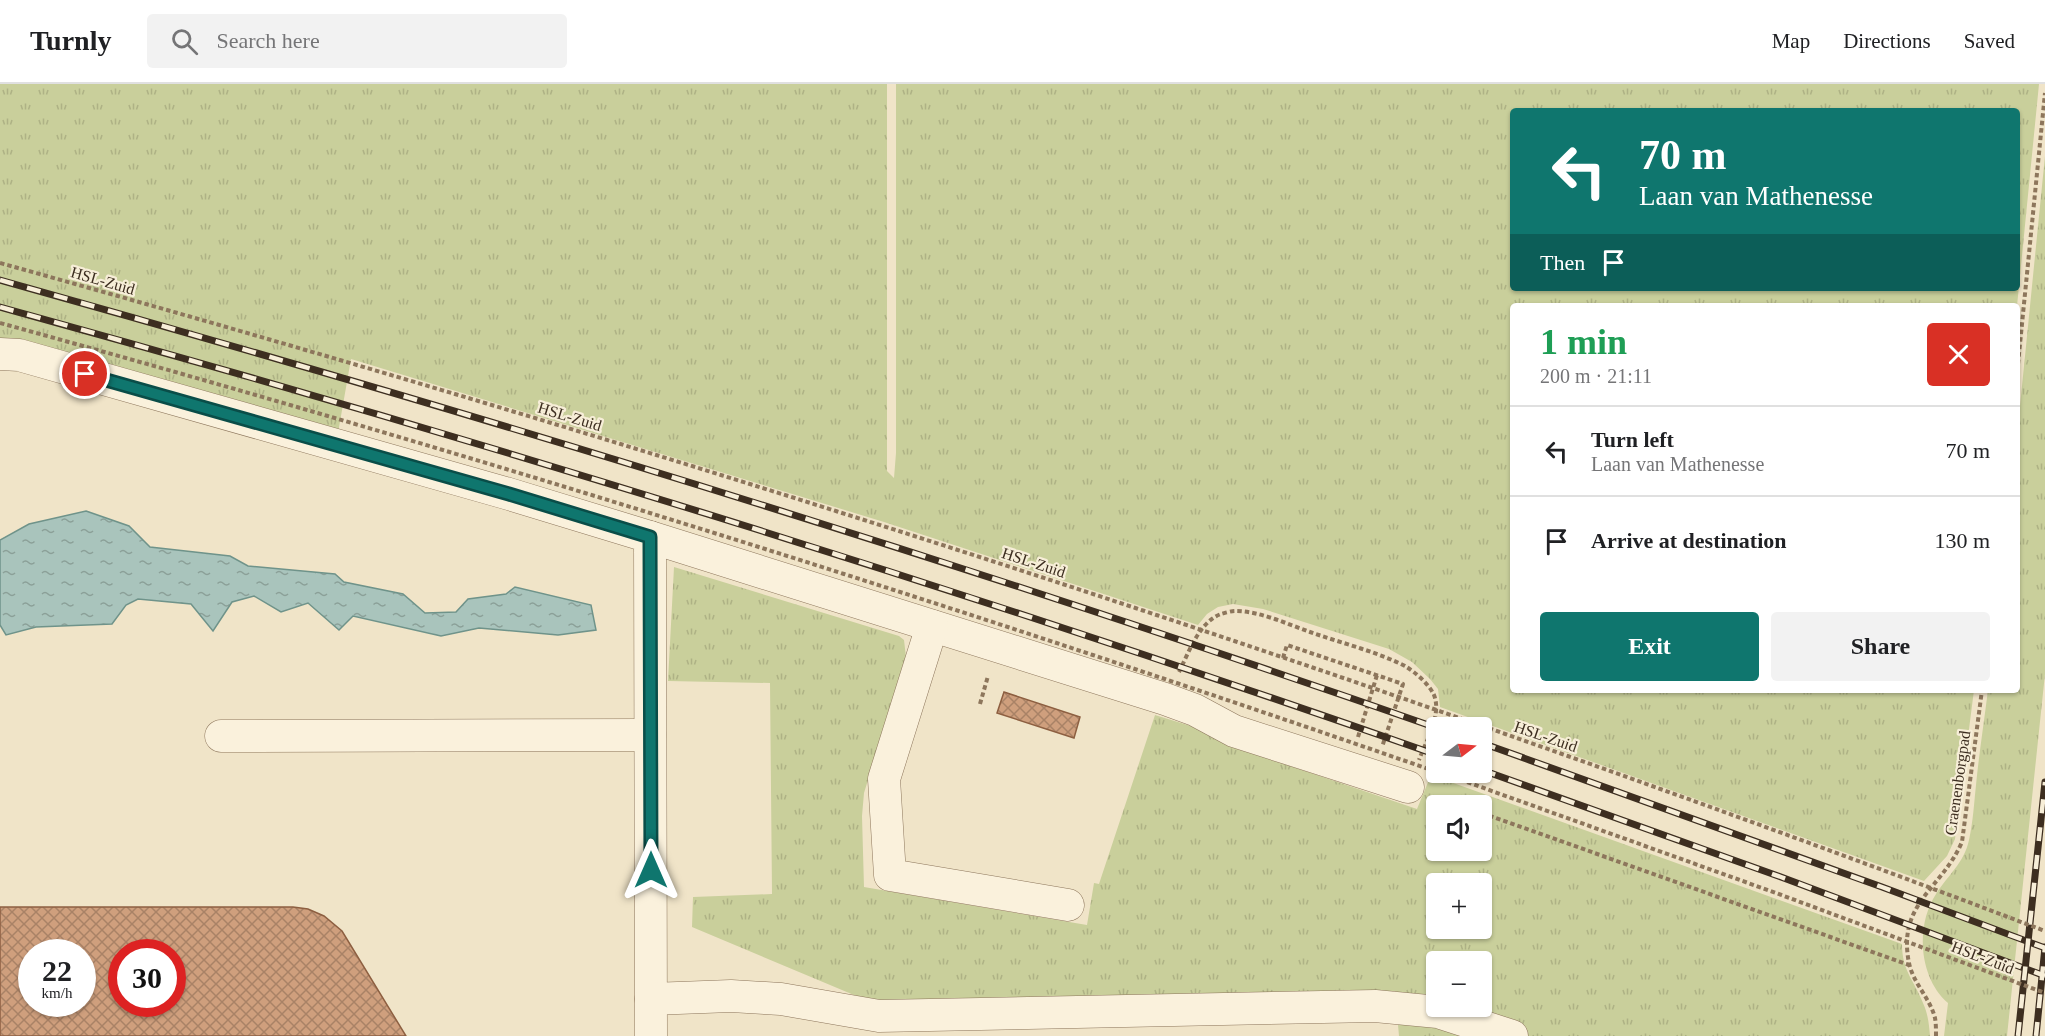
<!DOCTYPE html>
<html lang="en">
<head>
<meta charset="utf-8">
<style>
	body { margin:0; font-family:Georgia,serif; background:#f2f2f2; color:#202124; height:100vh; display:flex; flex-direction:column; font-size:22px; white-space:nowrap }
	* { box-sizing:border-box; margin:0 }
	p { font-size:20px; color:#757577 }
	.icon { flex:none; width:33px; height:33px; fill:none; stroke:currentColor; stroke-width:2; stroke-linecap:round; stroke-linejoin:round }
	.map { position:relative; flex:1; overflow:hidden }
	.sheet { position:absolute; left:1510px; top:219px; width:510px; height:390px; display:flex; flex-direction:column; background:#fff; border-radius:6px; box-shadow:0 2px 4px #0004 }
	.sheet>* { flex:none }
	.guide { position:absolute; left:1510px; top:24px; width:510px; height:183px; border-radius:6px; box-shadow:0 2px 4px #0004; background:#0f766e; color:#fff; overflow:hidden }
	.needle { width:39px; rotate:74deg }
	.fabs { position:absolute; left:1426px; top:633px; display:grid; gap:12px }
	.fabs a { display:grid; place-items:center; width:66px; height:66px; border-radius:6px; background:#fff; box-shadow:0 2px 4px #0004; font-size:30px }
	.speed { position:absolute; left:18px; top:855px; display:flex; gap:12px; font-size:30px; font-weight:700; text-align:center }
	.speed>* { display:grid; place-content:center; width:78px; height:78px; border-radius:50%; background:#fff; box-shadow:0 2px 4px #0004; line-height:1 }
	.speed small { font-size:15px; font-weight:400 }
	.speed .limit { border:9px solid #d22; background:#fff; color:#111 }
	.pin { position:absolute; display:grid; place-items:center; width:51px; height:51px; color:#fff; margin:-26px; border:3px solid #fff; border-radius:50%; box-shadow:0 2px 6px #0007 }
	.me { position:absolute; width:66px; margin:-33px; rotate:0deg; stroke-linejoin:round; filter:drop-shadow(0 0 4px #0008) }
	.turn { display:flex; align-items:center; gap:21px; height:126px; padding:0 30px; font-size:27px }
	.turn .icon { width:78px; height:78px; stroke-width:2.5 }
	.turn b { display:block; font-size:42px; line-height:51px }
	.then { display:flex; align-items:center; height:57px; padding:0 30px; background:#0003; gap:12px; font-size:22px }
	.round { display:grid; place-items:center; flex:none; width:63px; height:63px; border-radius:6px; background:#f2f2f2 }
	.head { display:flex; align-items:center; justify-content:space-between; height:102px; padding:0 30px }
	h1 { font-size:36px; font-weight:800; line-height:45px; color:#1e9e55 }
	.primary-button { display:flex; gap:12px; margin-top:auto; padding:12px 30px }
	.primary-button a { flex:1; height:69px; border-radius:6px; background:#0f766e; color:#fff; font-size:24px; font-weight:800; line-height:69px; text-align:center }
	.primary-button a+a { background:#f2f2f2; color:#202124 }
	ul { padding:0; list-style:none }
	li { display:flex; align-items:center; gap:18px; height:90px; padding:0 30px; border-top:2px solid #e0e0e0 }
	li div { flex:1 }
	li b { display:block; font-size:22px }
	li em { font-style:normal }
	header { display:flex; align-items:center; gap:36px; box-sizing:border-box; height:84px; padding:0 30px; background:#fff; border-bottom:2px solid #e0e0e0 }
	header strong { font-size:28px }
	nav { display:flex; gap:33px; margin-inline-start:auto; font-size:21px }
	.search { width:420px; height:54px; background:#f2f2f2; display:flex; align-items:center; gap:15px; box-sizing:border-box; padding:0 21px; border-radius:6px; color:#757577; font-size:22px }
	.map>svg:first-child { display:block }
	.grass { fill:url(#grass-tufts); fill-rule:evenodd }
	.water { fill:url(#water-ripples); stroke:#6f938a; stroke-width:1.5 }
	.building { fill:url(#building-cross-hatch); stroke:#8d5f41; stroke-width:1.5; fill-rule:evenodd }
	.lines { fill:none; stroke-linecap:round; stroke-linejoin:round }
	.minor-casing { stroke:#8d765c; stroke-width:33 }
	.path { stroke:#8d765c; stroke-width:4; stroke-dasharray:4.5 3; stroke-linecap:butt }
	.minor { stroke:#faf1dc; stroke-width:32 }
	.rail-casing { stroke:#3d2e20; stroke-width:7 }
	.rail { stroke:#f7eed8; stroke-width:4.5; stroke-dasharray:14; stroke-linecap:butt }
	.path-bridge { stroke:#8d765c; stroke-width:4; stroke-dasharray:4.5 3; stroke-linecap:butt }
	.route-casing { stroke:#0a4d48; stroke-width:15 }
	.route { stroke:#0f766e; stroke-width:10 }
	.labels { text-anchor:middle; stroke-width:4.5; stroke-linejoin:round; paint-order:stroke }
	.street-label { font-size:16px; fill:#3d2e20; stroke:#f7eed8 }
</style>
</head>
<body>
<header>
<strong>Turnly</strong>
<div class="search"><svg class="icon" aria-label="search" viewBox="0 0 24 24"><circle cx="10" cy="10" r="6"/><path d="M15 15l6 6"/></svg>Search here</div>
<nav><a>Map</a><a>Directions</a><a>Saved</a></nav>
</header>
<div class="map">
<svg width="2045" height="952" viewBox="0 0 2045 952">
	<defs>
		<pattern id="grass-tufts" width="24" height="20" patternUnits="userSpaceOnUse" patternTransform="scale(1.5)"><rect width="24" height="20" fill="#c9cf9b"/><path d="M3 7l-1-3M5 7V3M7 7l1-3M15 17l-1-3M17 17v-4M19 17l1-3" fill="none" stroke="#aeb285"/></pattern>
		<pattern id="water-ripples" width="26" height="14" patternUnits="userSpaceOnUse" patternTransform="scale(1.5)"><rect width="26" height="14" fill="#a9c4bc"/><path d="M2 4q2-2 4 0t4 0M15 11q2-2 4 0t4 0" fill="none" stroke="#8ba098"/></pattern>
		<pattern id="building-cross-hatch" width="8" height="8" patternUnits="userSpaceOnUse" patternTransform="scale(1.5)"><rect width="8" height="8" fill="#cf9f7d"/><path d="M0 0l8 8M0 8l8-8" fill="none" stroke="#a98266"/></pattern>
	</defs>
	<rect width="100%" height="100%" fill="#f0e4c8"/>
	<!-- grass -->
	<g class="grass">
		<path d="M0,0H887V387L894,394L896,369V0H2039L2017,222H1514V606H1974L1955,755L1947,772L1924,797L1440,623L1438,605L1430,595L1412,578L1389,565L1263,525L1233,520L1218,523L1207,530L1198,541L884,438L351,275L338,349L0,260ZM1514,27H2018V204H1514Z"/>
		<path d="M2045,72V590L2007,952H1944L1948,919C1919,894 1915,842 1936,810C1948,791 1964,779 1969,756C1973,738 1974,720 1976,701C1979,670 1984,638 1988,606H2018V342Z"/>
		<path d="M674,483L899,552L904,556L906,573L864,709L862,732L864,803L1087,841L1094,799L1099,800L1155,631L1207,647L1258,671L1417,725L1431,691L1902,860C1902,887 1914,896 1923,919C1928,930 1929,940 1930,952H1399L1395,907L873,919L692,843L693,813L772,810L770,599L668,597ZM1437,722H1482V766H1437ZM1437,800H1482V844H1437ZM1437,878H1482V922H1437Z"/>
	</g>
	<!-- water -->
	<polygon class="water" points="86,427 129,442 150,463 230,472 248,482 335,490 344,498 403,510 425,529 456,528 468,515 506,510 515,503 591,521 596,546 558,551 479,544 441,552 353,532 339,546 308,519 281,528 254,512 232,518 213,547 191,520 138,515 126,521 112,540 36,543 6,551 0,541 0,456 29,440"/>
	<!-- building -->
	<g class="building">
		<polygon points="1004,608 1080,633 1074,654 997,629"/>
		<path d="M0,823H293L308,825L324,832L342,847L406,952H0ZM32,868H82V920H32ZM122,868H172V920H122Z"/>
	</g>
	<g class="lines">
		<defs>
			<g id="minor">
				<polyline points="0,270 19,271 509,410 650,453 651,952"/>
				<polyline points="650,453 1165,615 1195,626 1234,647 1408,703"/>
				<polyline points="932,542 884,695 890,791 1068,821"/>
				<polyline points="221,652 650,651"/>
				<polyline points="651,915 731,912 781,915 879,932 1375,922 1438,928 1512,952"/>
			</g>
		</defs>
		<!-- minor casing -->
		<use href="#minor" class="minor-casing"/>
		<!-- path -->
		<g class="path">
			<polyline points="2018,280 2045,9"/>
			<polyline points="1283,574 1287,561 1403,600 1382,663"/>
			<path d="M1179,588C1189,568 1199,538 1221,530C1225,529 1231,527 1235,527C1260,527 1287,540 1310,548C1341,559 1375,567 1405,582C1415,588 1429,600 1434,611C1442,631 1426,657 1419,676"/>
			<polyline points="980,620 988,592"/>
			<polyline points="1358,653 1377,591"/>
			<polyline points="1436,713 1461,722"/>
			<polyline points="1482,729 1909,881"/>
			<path d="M1936,952C1936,946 1936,939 1935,934C1930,914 1913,899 1909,879C1897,819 1941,806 1962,758L1982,606"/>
		</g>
		<!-- minor -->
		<use href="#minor" class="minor"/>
		<defs>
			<g id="rail">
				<path d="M0,196C483,331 963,478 1437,644"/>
				<path d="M0,223C484,356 963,505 1437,671"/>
				<polyline points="1482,659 1882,803 2045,864"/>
				<polyline points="1482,686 1781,793 2045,892"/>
				<polyline points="2018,952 2045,698"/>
				<polyline points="2036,952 2045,863"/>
			</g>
		</defs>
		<!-- rail casing -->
		<use href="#rail" class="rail-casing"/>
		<!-- rail -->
		<use href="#rail" class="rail"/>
		<!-- path-bridge -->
		<g class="path-bridge">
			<path d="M0,179C691,371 1374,592 2045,847"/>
			<path d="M0,239C484,372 963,523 1437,688"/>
			<polyline points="1439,688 1776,809 2045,909"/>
		</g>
	</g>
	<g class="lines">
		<defs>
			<polyline id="route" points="85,290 509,410 650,453 651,786"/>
		</defs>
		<!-- route casing -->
		<use href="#route" class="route-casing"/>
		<!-- route -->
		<use href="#route" class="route"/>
	</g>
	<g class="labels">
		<!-- street labels -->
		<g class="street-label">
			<text transform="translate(103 196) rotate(16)" y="6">HSL-Zuid</text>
			<text transform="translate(570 332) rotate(17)" y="6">HSL-Zuid</text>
			<text transform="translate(1034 478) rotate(18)" y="6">HSL-Zuid</text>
			<text transform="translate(1546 652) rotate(19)" y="6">HSL-Zuid</text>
			<text transform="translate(1957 699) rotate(-82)" y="6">Craenenborgpad</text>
			<text transform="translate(1983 873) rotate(21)" y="6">HSL-Zuid</text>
		</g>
	</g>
</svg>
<div class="fabs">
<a><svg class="needle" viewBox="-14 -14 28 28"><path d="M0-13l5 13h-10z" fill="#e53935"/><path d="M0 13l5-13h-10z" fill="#757577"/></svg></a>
<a><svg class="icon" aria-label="sound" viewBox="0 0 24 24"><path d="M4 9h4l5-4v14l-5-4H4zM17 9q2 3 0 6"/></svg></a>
<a>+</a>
<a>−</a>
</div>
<div class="speed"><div>22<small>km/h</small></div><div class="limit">30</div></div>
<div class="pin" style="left:85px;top:290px;background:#d93025"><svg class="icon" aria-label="arrive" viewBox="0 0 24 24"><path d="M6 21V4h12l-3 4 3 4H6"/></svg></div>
<svg class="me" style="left:651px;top:786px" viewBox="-20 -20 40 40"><path d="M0-17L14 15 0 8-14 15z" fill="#0f766e" stroke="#fff" stroke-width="4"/></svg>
<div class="guide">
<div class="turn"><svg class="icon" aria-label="left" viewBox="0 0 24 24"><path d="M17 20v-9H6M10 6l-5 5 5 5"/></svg><div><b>70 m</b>Laan van Mathenesse</div></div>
<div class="then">Then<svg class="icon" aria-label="arrive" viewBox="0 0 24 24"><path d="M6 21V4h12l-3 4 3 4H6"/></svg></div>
</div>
<section class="sheet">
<div class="head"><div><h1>1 min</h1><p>200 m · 21:11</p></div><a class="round" style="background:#d93025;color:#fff"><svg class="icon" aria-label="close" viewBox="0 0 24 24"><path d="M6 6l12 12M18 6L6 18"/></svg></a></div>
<ul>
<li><svg class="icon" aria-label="left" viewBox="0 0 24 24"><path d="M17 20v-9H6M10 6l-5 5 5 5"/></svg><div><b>Turn left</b><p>Laan van Mathenesse</p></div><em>70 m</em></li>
<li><svg class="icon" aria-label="arrive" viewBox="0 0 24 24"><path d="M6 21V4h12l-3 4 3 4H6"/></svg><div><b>Arrive at destination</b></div><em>130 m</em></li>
</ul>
<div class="primary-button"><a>Exit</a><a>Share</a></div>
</section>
</div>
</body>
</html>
